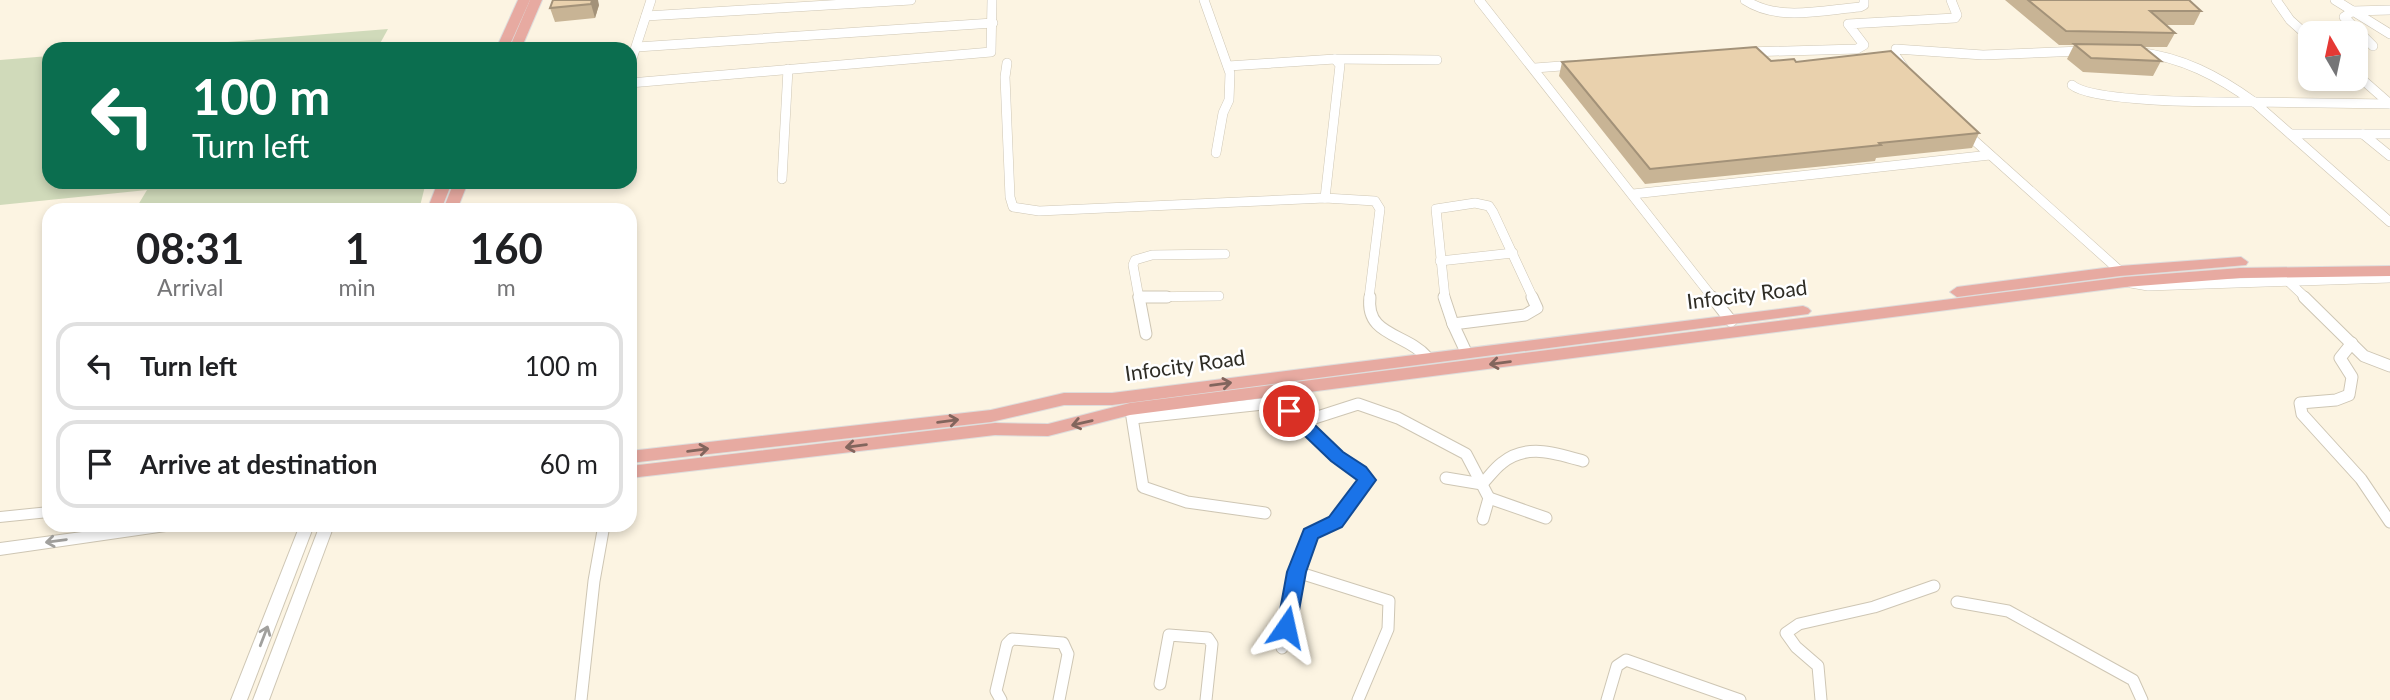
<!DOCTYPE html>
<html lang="en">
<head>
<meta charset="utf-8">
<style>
	body { margin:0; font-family:Lato,sans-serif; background:#f2f2f2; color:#202124; height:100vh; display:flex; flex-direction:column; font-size:26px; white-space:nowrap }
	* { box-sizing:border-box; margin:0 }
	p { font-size:23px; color:#757577 }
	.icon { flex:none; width:38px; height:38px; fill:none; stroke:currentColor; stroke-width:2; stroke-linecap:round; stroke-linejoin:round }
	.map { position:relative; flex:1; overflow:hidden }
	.drawer { position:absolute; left:42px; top:203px; width:595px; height:329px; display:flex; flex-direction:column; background:#fff; border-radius:21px; box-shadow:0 4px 10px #0003 }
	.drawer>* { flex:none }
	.banner { position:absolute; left:42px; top:42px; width:595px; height:147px; border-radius:21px; box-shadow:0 4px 10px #0003; background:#0b6e4f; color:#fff; overflow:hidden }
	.needle { width:46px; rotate:351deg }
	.tools { position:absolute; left:2298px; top:21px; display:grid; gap:14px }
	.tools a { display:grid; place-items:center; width:70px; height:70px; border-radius:14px; background:#fff; box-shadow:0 4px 10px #0003; font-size:35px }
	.pin { position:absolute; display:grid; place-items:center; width:60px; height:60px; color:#fff; margin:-30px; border:4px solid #fff; border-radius:50%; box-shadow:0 2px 7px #0007 }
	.me { position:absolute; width:77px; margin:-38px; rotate:11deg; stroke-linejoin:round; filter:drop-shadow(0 0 5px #0008) }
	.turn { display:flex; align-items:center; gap:24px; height:147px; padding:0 35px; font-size:32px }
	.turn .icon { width:91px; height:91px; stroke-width:2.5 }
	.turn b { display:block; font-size:49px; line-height:60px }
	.eta { display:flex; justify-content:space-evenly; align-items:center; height:119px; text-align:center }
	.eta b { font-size:42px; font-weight:700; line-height:49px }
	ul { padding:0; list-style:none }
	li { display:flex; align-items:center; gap:21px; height:88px; margin:0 14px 10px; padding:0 21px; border:4px solid #e0e0e0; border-radius:21px }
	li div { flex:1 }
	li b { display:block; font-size:26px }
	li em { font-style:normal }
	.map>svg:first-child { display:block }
	.green { fill:#d0daba }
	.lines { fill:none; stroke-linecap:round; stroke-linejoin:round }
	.minor-far1-casing { stroke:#cec6b4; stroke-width:10 }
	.minor-casing { stroke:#cec6b4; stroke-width:13 }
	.tertiary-casing { stroke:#cec6b4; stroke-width:2 }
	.primary-casing { stroke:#dedddc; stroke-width:2 }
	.minor-far1 { stroke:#fff; stroke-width:9 }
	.minor { stroke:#fff; stroke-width:11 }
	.tertiary { fill:#fff; fill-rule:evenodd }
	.primary { fill:#e7aaa1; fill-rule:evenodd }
	.wall { fill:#c8b495 }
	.shaded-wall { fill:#a39279 }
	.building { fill:#e9d1ad; stroke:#a39279; stroke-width:2 }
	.oneway { stroke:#82655d }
	.oneway2 { stroke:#a1a09d }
	.route { fill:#1a73e8; stroke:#114b97; stroke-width:2 }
	.labels { text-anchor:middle; stroke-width:5; stroke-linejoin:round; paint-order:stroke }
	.street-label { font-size:21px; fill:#2f2d26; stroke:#fff }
</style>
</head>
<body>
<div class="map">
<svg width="2390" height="700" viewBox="0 0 2390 700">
	<rect width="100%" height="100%" fill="#fcf4e2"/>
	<!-- green -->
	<g class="green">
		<polygon points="388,29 377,49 140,49"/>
		<polygon points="49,56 49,182 423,182 425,186 419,210 135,210 147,190 0,205 0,60"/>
	</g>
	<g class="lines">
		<defs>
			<g id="minor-far1">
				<polyline points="1204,0 1230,73 1229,100 1223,113 1216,153"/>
				<polyline points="1479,0 1713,298"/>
				<path d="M1745,0C1778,22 1823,10 1860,7L1864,5V0"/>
				<polyline points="2276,0 2290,20 2310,38"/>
				<polyline points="2335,0 2390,34"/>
				<polyline points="646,16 911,0"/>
				<polyline points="2373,46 2344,17 2353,11 2390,10"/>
				<polyline points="637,47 993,23"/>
				<polyline points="1747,52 1857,49 1864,45 1848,24 1955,18 1957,15 1951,0"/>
				<path d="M2137,52C2182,57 2218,76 2254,102"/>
				<polyline points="1335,59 1437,60"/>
				<polyline points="1007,63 1005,77 1010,197 1013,207 1039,211 1325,198 1375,201 1380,209 1369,298"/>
				<polyline points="630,65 651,0"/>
				<polyline points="1228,66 1335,59 1340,65 1325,198"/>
				<polyline points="1535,68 1574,65"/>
				<polyline points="1904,68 1895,55 1896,49 1983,55 2082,51"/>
				<polyline points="2356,74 2390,104"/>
				<polyline points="630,83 991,52 992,0"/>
				<path d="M2072,85C2094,103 2220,102 2254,102"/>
				<polyline points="2389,104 2254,102 2390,222"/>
				<polyline points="1966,133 2120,271"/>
				<polyline points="2291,134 2390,134"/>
				<polyline points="2363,134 2390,156"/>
				<polyline points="782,179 788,69"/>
				<polyline points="1633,194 1990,155"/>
				<polyline points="1440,261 1513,253"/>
				<polyline points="2289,282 2306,298"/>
				<polyline points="2131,283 2148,286 2390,278"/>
				<polyline points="1139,297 1219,296"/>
				<polyline points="1139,298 1133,265 1135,260 1152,255 1225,254"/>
				<polyline points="1445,298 1436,209 1475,203 1489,206 1493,212 1533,298"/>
			</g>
			<g id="minor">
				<polyline points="1139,297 1167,297"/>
				<polyline points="1139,297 1146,334"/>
				<path d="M1370,297C1365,336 1406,333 1427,357"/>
				<polyline points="1444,297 1453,324"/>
				<polyline points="1712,297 1731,321"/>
				<polyline points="2304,297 2364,356 2390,366"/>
				<polyline points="1453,324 1466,352"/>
				<polyline points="1453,324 1525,315 1537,308 1532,297"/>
				<polyline points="2352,343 2340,358 2352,377 2349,395 2336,400 2300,403 2302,414 2361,479 2390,522"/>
				<polyline points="1131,411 1143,487 1187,502 1265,513"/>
				<polyline points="1133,418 1263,404 1289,411 1337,457 1367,480 1335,522 1311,534 1297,572 1282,648"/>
				<polyline points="1302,422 1358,404 1398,418 1466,454 1489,498 1483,519"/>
				<path d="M1446,478L1482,484C1489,477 1494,469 1502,463C1526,443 1556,453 1583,461"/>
				<polyline points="1489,498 1546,518"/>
				<polyline points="1297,572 1389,601 1388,629 1358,700"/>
				<polyline points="1957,602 2008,611 2133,680 2142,700"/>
				<polyline points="1160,684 1169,635 1208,638 1212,644 1206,700"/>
				<polyline points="581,700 594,581 604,525"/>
				<polyline points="1001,700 996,691 1007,644 1012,639 1063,643 1068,654 1059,700"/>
				<polyline points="1607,700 1617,666 1626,660 1740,700"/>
				<polyline points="1821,700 1818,666 1796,647 1786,633 1799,624 1874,607 1934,586"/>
			</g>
			<g id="tertiary">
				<polygon points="49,507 49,517 0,522 0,512"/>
				<polygon points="134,525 180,525 178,529 173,530 0,555 0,543"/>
				<polygon points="300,525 314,525 247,700 231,700"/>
				<polygon points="320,525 334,525 269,700 253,700"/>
			</g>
			<g id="primary">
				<polygon points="518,0 530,0 508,49 496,49"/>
				<polygon points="530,0 542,0 521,49 509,49"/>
				<polygon points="438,182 452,182 441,210 427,210"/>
				<polygon points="454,182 468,182 457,210 443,210"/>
				<polygon points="2241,257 2248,262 2246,265 2120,276 1957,297 1950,292 1957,287 2120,266"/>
				<polygon points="2390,266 2390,276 2240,278 2125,287 1130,415 1048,436 995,435 630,478 630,466 995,423 1048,424 1130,403 2125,277 2240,268"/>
				<polygon points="1803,306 1808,308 1811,311 1808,314 1112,405 1064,405 991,422 630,463 630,451 991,410 1064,393 1112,393"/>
			</g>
		</defs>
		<!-- minor-far1 casing -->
		<use href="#minor-far1" class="minor-far1-casing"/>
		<!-- minor casing -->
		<use href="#minor" class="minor-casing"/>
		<!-- tertiary casing -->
		<use href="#tertiary" class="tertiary-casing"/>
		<!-- primary casing -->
		<use href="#primary" class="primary-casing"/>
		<!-- minor-far1 -->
		<use href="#minor-far1" class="minor-far1"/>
		<!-- minor -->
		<use href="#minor" class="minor"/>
		<!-- tertiary -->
		<use href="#tertiary" class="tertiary"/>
		<!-- primary -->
		<use href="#primary" class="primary"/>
	</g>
	<!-- wall -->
	<g class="wall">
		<polygon points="553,0 599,5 595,18 555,22 550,8"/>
		<polygon points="2005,0 2189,0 2201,11 2194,25 2166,25 2175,33 2167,47 2143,47 2161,61 2153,76 2083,72 2067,59 2074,45 2059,45"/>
		<polygon points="1771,61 1796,62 1979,133 1972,148 1876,158 1875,161 1645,184 1559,76 1562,62"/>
	</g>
	<!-- shaded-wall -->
	<polygon class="shaded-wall" points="592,0 598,0 599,5 595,18 591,4"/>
	<!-- building -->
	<g class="building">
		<polygon points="553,0 592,0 591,4 550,8"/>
		<polygon points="2028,0 2189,0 2201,11 2150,11 2175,33 2066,31"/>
		<polygon points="2074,44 2141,45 2161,61 2091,58"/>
		<polygon points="1756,47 1771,61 1794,59 1796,62 1891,51 1979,133 1879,143 1881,145 1650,169 1562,62"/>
	</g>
	<!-- one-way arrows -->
	<defs><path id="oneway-shaft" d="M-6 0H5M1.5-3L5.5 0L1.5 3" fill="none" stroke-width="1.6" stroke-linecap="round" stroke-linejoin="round" transform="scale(1.75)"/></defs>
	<g class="oneway">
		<use href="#oneway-shaft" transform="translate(1500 363) rotate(173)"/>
		<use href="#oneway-shaft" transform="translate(1221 384) rotate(-8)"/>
		<use href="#oneway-shaft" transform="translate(948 421) rotate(-7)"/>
		<use href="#oneway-shaft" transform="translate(1082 423) rotate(167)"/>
		<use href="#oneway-shaft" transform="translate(856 446) rotate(173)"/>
		<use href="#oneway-shaft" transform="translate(698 450) rotate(-7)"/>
	</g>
	<g class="oneway2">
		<use href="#oneway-shaft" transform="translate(56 541) rotate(172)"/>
		<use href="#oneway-shaft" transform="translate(264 636) rotate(-69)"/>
	</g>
	<!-- route -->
	<polygon class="route" points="1289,405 1295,406 1343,452 1366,467 1376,480 1342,527 1318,538 1306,572 1296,627 1293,632 1286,635 1279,632 1277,627 1287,572 1302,534 1304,529 1329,517 1357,480 1331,461 1283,415 1281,411 1283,406"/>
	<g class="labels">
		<!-- street labels -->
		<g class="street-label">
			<text transform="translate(1747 295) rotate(-7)" y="7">Infocity Road</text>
			<text transform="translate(1185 366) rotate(-8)" y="7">Infocity Road</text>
		</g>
	</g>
</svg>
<div class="tools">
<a><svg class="needle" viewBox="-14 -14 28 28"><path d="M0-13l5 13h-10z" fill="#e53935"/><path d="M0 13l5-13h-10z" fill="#757577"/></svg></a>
</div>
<div class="pin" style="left:1289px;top:411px;background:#d93025"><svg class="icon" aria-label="arrive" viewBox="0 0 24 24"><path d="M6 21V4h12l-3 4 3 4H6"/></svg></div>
<svg class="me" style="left:1286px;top:627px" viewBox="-20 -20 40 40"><path d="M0-17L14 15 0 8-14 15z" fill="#1a73e8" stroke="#fff" stroke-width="4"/></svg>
<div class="banner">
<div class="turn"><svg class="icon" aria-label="left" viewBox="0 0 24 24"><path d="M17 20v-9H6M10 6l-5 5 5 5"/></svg><div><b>100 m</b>Turn left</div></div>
</div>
<section class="drawer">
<div class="eta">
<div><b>08:31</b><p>Arrival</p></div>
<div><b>1</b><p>min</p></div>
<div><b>160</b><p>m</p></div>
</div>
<ul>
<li><svg class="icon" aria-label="left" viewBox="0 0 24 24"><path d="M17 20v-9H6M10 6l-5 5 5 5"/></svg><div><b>Turn left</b></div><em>100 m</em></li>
<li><svg class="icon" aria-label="arrive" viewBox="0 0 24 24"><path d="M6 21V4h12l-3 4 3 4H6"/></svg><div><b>Arrive at destination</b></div><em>60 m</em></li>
</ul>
</section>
</div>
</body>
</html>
